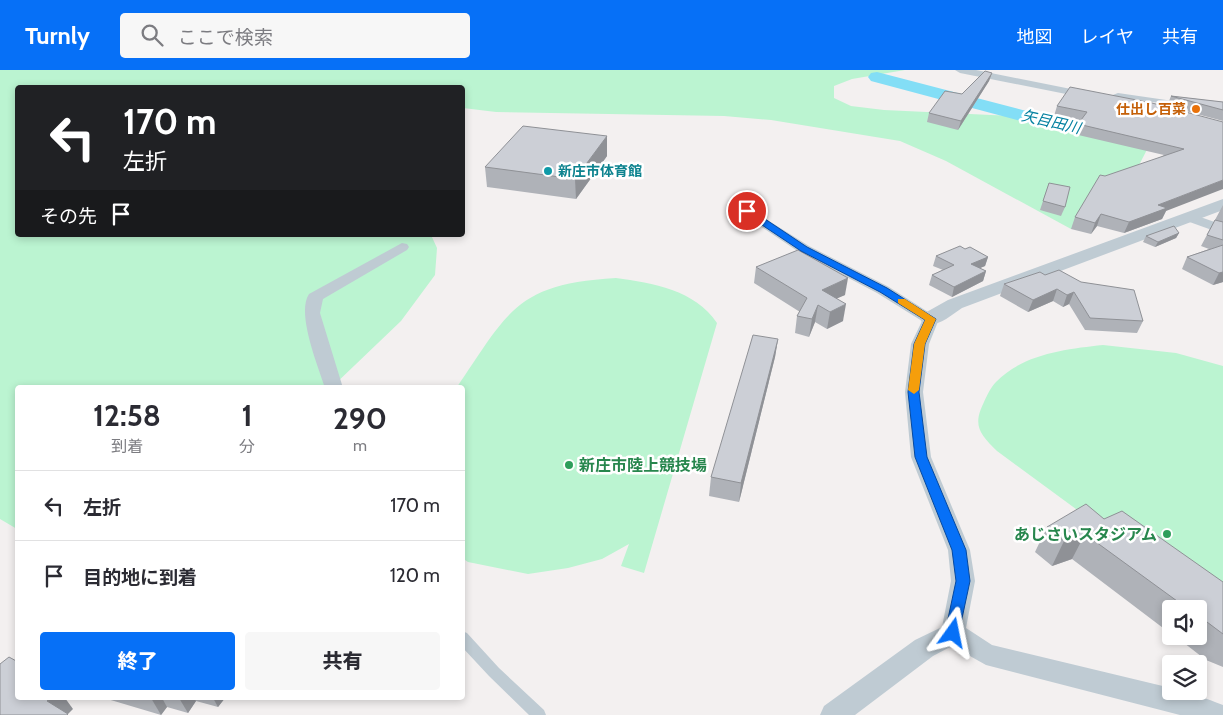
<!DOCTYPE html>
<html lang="ja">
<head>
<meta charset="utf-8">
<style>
	body { margin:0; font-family:Cabin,"Noto Sans JP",sans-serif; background:#f7f7f7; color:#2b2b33; height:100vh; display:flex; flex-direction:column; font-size:19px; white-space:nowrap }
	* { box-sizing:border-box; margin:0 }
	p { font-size:16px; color:#7c7c81 }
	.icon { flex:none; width:28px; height:28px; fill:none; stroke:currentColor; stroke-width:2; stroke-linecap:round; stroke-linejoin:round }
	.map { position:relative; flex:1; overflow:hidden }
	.drawer { position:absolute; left:15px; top:315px; width:450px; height:315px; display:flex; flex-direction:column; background:#fff; border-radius:5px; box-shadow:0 2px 8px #0003 }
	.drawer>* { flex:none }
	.top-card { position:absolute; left:15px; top:15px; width:450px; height:152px; border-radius:5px; box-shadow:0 2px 8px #0003; background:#202124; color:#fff; overflow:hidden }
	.controls { position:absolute; left:1162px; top:530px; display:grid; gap:10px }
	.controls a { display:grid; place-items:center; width:45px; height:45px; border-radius:5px; background:#fff; box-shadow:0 2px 8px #0003; font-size:25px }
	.pin { position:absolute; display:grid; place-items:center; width:42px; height:42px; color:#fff; margin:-21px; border:2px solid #fff; border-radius:50%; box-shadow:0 1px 5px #0007 }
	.me { position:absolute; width:55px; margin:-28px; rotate:12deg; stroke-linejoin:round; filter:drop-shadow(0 0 4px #0008) }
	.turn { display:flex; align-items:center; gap:18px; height:105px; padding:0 25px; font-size:22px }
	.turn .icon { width:65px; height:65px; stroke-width:2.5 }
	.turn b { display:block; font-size:35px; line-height:42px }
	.then { display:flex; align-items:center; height:48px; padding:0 25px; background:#0003; gap:10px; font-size:19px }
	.eta { display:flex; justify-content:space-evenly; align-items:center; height:85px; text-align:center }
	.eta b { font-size:30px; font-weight:800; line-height:35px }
	.cta { display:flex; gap:10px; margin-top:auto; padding:10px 25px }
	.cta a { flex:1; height:58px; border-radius:5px; background:#0670f7; color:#fff; font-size:20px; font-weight:800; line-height:58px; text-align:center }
	.cta a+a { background:#f7f7f7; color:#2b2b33 }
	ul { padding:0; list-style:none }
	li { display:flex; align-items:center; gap:15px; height:70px; padding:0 25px; border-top:1px solid #e1e1e2 }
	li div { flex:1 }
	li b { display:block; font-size:19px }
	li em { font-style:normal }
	header { display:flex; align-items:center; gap:30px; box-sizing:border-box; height:70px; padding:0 25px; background:#0670f7; color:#fff }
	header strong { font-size:24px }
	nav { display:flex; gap:28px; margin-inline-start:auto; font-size:18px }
	.search { width:350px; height:45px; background:#f7f7f7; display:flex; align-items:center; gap:12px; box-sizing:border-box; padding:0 18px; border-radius:5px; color:#7c7c81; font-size:19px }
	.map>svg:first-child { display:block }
	.green { fill:#bbf4d1 }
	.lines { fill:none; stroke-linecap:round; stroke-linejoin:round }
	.river { fill:#83def6; fill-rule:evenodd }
	.service { fill:#bfcbd3; fill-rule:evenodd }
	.minor { fill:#bfcbd3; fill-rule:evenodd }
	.tertiary { fill:#bfcbd3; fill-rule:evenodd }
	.wall { fill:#afb2b8 }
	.shaded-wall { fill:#8f9196 }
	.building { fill:#cccfd6; stroke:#8f9196 }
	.route { fill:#0670f7; stroke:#0449a1 }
	.slow { fill:#f59e0b }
	.food-dot { fill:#e8710a; stroke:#fff; stroke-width:2 }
	.culture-dot { fill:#0f9aa8; stroke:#fff; stroke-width:2 }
	.leisure-dot { fill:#2e9e5b; stroke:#fff; stroke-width:2 }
	.labels { text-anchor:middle; stroke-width:5; stroke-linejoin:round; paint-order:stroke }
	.far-food-label { font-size:14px; font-weight:bold; fill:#c56008; stroke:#fff; text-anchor:end }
	.far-culture-label { font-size:14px; font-weight:bold; fill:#0d838f; stroke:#fff; text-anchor:start }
	.far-water-label { font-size:15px; font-style:italic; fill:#0380a0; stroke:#fff }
	.leisure-label { font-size:16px; font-weight:bold; fill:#27864d; stroke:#fff; text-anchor:start }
</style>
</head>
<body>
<header>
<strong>Turnly</strong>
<div class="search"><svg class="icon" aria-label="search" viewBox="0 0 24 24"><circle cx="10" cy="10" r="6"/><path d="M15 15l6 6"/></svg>ここで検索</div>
<nav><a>地図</a><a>レイヤ</a><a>共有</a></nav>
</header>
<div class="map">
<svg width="1223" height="645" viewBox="0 0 1223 645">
	<rect width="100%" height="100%" fill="#f3f0f0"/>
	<!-- green -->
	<g class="green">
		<polygon points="0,0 905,0 852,9 834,16 834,28 851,36 884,40 1079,49 1154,66 1138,97 1106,145 1071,159 946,91 900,71 771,50 724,46 496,42 463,38 462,18 18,18 18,165 431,165 437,178 435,205 401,251 332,317 18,318 17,459 0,449"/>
		<path d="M616,208C653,213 695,220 717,253L644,503L621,496L629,474L602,489L568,498L528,504L468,492L462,488V318L457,317C509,241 516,214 616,208Z"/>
		<path d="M1103,275L1176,283L1223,296V547L997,381C980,364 972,356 984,332C987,325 991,317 996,312C1023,284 1066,279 1103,275Z"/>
	</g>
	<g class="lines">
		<!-- river -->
		<polygon class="river" points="877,2 1030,42 1126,61 1129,65 1126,69 1119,71 1028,53 871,11 868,7 871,3"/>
		<!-- service -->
		<g class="service">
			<polygon points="1118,23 1180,32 1183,34 1180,36 1118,27 1105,31 1102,29"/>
			<polygon points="462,561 467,563 499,598 544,640 546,645 529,645 489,606 462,577"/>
		</g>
		<!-- minor -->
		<g class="minor">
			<polygon points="955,0 976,0 1091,23 1096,26 1091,29 960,3"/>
			<path d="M747,137L809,176L889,217L939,249L929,274L923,322L931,387L970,480L975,511L966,558L992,575L1171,618V621C1189,621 1207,629 1223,635V645H1180L986,595L952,576L933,586L855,645H820L824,636L915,570L942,557L951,511L948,480L911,387L905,322L911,274L922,251L877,223L799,182L742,144L740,141L742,138Z"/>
			<polygon points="1189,143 1223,155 1223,164 1184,150 1182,147 1184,144"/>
			<path d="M402,173L407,174L409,177L407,180L323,229L320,243L343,318H325C318,296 296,243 309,224Z"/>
		</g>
		<!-- tertiary -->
		<path class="tertiary" d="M1223,129V140L962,238C950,246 939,257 923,254L920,249L923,244L948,230Z"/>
	</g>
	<!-- wall -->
	<g class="wall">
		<polygon points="992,3 989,11 958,60 927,52 929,43 962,24"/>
		<polygon points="1171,26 1223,32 1223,51 1167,36"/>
		<polygon points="1057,36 1223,52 1166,141 1162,149 1124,163 1097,156 1091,164 1071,159 1075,147 1164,85 1074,64 1078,54 1080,51 1054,46"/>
		<polygon points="607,66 607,86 576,129 487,117 485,97"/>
		<polygon points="1049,113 1065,137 1061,146 1040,140"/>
		<polygon points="1223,135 1223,212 1213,215 1182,199 1187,187 1209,179 1201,176"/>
		<polygon points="1179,163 1176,168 1155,177 1143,172 1146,166"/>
		<polygon points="965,179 988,187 985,196 980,198 986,201 983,211 952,227 929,215 932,205 943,200 933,196 936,186"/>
		<polygon points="756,197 845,225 836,228 843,251 827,259 815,252 809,267 795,263 797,246 800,242 754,213"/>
		<polygon points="1045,205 1143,251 1137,263 1085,260 1069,234 1063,237 1053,231 1028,242 1000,226 1004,214"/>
		<polygon points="778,269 775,287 739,432 709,426 711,407"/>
		<polygon points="1104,449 1223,512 1223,597 1206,590 1175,566 1199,566 1199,539 1171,539 1171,564 1072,489 1052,496 1035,482 1047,457"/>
		<polygon points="104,628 225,628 218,637 196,631 188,643 167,637 161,645"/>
	</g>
	<!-- shaded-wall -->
	<g class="shaded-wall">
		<polygon points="992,3 989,11 958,60 961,51"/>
		<polygon points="607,66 607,86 576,129 575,109"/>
		<polygon points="1223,110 1223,119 1166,141 1162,149 1124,163 1129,152 1158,135"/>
		<polygon points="1101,144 1097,156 1091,164 1095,153"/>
		<polygon points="1179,163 1176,168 1155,177 1158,172"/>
		<polygon points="988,187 985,196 968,203 971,194"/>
		<polygon points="986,201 983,211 952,227 954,217"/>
		<polygon points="1223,202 1223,212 1213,215 1219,203"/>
		<polygon points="848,208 845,225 820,236 822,220"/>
		<polygon points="1057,219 1053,231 1028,242 1033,230"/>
		<polygon points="1074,222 1069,234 1063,237 1067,225"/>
		<polygon points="846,234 843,251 827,259 830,242"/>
		<polygon points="818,235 815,252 809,267 812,249"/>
		<polygon points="778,269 775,287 739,432 741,413"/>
		<polygon points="1085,464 1072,489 1052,496 1064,471"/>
		<polygon points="51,628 65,628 73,639 67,645 47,631"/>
		<polygon points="151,628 162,628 167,637 161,645"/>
		<polygon points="179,628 194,628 196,631 188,643"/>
		<polygon points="213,628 225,628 218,637"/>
	</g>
	<!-- building -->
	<g class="building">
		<polygon points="985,1 992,3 961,51 929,43 945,21 962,24"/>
		<polygon points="1070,17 1152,33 1223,52 1223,110 1158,135 1167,138 1129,152 1101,144 1095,153 1075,147 1100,105 1105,106 1184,79 1078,54 1087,42 1057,36"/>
		<polygon points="1171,26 1223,32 1223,40"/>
		<polygon points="523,56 607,66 575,109 485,97"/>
		<polygon points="1049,113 1070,117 1065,137 1043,131"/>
		<polygon points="1215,150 1223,152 1223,170 1207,165"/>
		<polygon points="1174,156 1179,163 1158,172 1146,166"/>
		<polygon points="1223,175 1223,202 1219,203 1187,187"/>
		<polygon points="960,176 965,179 970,177 988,187 971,194 986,201 954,217 932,205 954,195 936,186"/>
		<polygon points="798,180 848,208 822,220 846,234 830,242 818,235 812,249 797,246 807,228 756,197"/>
		<polygon points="1059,200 1081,212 1134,220 1143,251 1090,248 1074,222 1067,225 1057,219 1033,230 1004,214 1040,202 1045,205"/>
		<polygon points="753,265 778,269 741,413 711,407"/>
		<polygon points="1086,434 1104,449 1122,441 1223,512 1223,564 1199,546 1199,539 1188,539 1085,464 1064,471 1047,457"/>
		<polygon points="9,587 18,592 18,628 51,628 47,631 68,644 67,645 0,645 0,594"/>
	</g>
	<!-- route -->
	<polygon class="route" points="744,139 750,139 807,177 887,218 936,249 925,274 919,322 927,387 966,480 970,511 958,567 953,569 947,567 945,563 956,511 952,480 915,387 908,322 914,274 925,250 880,222 801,181 744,143"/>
	<!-- slow -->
	<polygon class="slow" points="898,229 905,229 936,249 925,274 919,320 914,324 908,320 914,274 925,250 898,233"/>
	<!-- markers -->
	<circle class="food-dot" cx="1196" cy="39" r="5"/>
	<circle class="culture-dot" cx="548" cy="101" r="5"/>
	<g class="leisure-dot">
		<circle cx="569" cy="395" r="5"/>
		<circle cx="1167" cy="464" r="5"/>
	</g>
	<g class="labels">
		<!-- far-food labels -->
		<g class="far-food-label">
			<text x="1186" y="44">仕出し百菜</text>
		</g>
		<!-- far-culture labels -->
		<g class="far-culture-label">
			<text x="558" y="106">新庄市体育館</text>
		</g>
		<!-- far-water labels -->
		<g class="far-water-label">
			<text transform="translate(1051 52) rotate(13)" y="5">矢目田川</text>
		</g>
		<!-- leisure labels -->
		<g class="leisure-label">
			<text x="579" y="401">新庄市陸上競技場</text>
			<text x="1157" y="470" text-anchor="end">あじさいスタジアム</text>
		</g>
	</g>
</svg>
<div class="controls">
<a><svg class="icon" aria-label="sound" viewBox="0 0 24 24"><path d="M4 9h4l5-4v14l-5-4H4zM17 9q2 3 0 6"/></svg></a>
<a><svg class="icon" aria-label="layers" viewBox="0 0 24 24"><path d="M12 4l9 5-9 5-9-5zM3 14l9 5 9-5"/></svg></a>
</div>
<div class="pin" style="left:747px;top:141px;background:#d93025"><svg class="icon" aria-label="arrive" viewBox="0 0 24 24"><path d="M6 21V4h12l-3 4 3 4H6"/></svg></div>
<svg class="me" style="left:953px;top:563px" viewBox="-20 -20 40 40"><path d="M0-17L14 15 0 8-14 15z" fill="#0670f7" stroke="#fff" stroke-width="4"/></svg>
<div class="top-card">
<div class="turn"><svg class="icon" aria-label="left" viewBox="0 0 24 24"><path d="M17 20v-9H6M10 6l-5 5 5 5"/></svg><div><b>170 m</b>左折</div></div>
<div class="then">その先<svg class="icon" aria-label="arrive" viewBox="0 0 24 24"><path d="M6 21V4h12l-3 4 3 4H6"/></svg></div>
</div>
<section class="drawer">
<div class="eta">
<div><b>12:58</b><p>到着</p></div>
<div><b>1</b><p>分</p></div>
<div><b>290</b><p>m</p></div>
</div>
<ul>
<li><svg class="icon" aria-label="left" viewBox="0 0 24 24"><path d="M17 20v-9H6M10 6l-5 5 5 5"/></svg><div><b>左折</b></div><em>170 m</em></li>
<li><svg class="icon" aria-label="arrive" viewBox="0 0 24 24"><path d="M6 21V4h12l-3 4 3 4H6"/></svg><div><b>目的地に到着</b></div><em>120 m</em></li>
</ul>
<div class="cta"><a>終了</a><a>共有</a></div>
</section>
</div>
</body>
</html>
